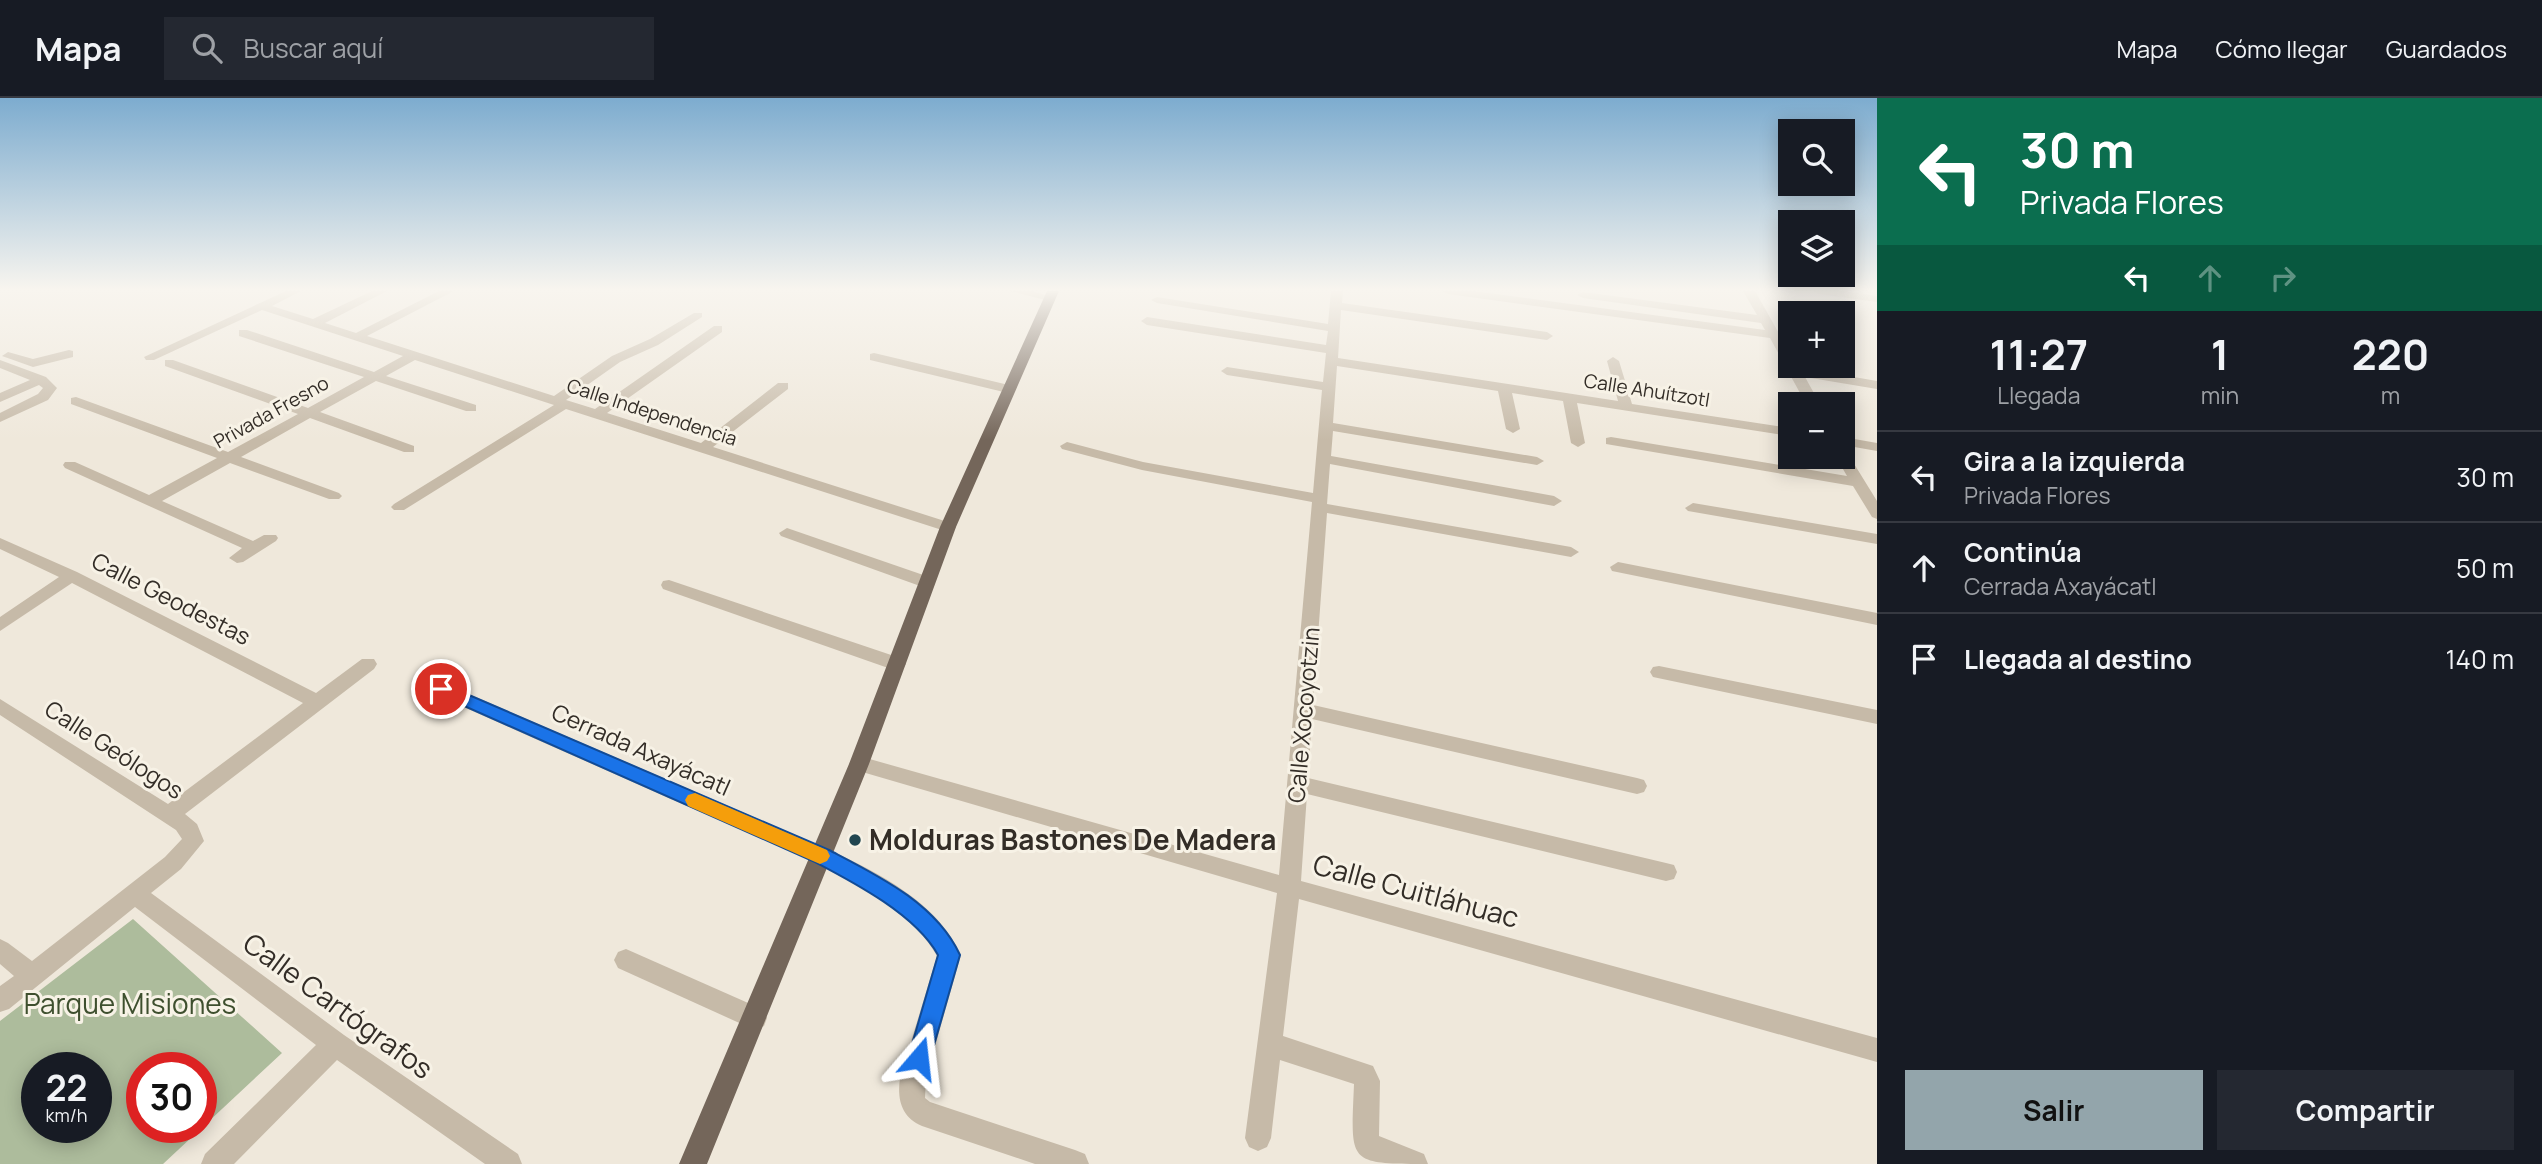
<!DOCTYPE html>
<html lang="es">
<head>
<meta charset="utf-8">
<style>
	body { margin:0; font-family:Manrope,sans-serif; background:#242831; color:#f1f3f6; height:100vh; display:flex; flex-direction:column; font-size:26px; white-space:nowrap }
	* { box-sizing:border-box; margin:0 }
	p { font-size:23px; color:#9ea1a6 }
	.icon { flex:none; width:38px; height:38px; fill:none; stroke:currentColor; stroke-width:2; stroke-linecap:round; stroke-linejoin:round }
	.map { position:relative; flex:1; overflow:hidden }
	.side { display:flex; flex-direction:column; background:#171b24; width:665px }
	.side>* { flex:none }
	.top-card { background:#0b6e4f; color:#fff; overflow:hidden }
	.fabs { position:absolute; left:1778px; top:21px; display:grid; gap:14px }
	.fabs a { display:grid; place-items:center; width:77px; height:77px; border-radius:0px; background:#171b24; box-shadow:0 4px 18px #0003; font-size:35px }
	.speed { position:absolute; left:21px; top:954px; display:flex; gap:14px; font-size:35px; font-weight:700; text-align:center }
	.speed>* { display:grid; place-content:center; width:91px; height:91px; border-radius:50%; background:#171b24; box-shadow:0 4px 18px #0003; line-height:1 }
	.speed small { font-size:18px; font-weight:400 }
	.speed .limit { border:10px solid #d22; background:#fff; color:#111 }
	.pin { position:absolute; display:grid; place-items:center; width:60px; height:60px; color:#fff; margin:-30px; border:4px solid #fff; border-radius:50%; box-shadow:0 2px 7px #0007 }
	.me { position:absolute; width:77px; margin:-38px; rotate:17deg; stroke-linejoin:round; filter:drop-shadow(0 0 5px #0008) }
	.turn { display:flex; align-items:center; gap:24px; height:147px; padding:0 28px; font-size:32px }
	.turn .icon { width:91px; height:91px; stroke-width:2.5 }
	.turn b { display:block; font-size:49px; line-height:60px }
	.lanes { display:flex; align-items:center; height:66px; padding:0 28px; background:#0003; justify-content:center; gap:35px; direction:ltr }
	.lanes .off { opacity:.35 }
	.eta { display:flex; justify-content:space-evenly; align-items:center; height:119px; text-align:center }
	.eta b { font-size:42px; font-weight:700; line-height:49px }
	.cta { display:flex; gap:14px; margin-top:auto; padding:14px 28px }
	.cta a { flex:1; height:80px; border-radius:0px; background:#93a5ab; color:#111; font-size:28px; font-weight:700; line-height:80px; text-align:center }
	.cta a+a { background:#242831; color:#f1f3f6 }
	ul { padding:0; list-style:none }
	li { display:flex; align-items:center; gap:21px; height:91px; padding:0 28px; border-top:2px solid #363941 }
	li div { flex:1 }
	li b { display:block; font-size:26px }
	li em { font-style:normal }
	header { display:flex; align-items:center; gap:42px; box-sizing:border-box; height:98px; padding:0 35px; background:#171b24; border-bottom:2px solid #363941 }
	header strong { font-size:33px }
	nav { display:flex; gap:38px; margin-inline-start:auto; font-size:24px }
	.search { width:490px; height:63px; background:#242831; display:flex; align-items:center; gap:18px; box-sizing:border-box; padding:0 24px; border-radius:0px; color:#9ea1a6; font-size:26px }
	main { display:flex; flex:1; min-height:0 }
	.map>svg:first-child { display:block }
	.green { fill:#adbc9c; fill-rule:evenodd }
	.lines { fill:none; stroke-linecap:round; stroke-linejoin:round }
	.minor { fill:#c6baa8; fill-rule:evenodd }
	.major { fill:#74665a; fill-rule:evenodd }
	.route { fill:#1a73e8; stroke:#114b97; stroke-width:2 }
	.slow { fill:#f59e0b }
	.poi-dot { fill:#214650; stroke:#f7f2e6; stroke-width:2.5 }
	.labels { text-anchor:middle; stroke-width:6; stroke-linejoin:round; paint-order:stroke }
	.far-street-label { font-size:19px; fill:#332d27; stroke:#f7f2e6 }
	.street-label { font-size:23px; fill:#332d27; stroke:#f7f2e6 }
	.near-poi-label { font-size:28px; font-weight:bold; fill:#332d27; stroke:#f7f2e6; text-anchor:start }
	.near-street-label { font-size:28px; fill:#332d27; stroke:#f7f2e6 }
	.near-park-label { font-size:28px; fill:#3e4f2e; stroke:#f7f2e6 }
</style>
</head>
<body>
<header>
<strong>Mapa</strong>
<div class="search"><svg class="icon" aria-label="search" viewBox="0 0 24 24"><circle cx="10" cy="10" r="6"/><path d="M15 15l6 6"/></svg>Buscar aquí</div>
<nav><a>Mapa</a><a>Cómo llegar</a><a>Guardados</a></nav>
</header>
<main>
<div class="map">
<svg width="1877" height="1066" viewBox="0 0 1877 1066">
	<rect width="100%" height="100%" fill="#efe8db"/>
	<!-- green -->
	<path class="green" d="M133,821L282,955L163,1066H0V923ZM37,970H96V1029H37ZM142,970H201V1029H142Z"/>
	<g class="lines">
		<!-- minor -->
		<g class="minor">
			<polygon points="286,193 301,193 272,208 313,221 372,193 387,193 325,225 356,235 439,193 454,193 367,238 554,298 612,258 650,241 694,215 702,215 702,219 658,247 620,264 566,302 595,311 714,228 722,228 722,234 607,315 701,345 778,285 788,285 788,291 713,349 954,426 956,429 954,432 942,432 566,311 404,412 394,412 391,409 394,406 554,307 415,262 386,278 476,307 476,313 466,313 376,283 320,314 414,348 414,354 404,354 310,320 241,359 339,395 342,398 339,401 329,401 230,365 162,403 253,443 264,437 276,437 278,440 276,443 243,464 237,465 229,460 242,450 65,370 63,367 65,364 75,364 149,397 217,360 71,306 71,300 76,299 228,354 298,316 165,268 165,262 173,262 308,310 364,279 239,238 239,232 247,232 374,274 403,258 262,212 154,262 146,262 144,259"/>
			<polygon points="1010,193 1032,193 1055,200 1049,203"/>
			<path d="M1331,193H1343L1342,205L1547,234L1553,238L1547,242L1341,212L1338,260L1618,303L1607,263L1613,259L1619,263L1632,306L1790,330V338L1577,305L1585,345L1578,349L1571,345L1563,303L1512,295L1520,331L1513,335L1506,331L1498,293L1337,268L1333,325L1537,359L1544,363L1537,367L1333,333L1331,358L1554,398L1562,403L1554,408L1330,366L1327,406L1571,449L1579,454L1571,459L1327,415L1313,607L1637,680L1644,682L1647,688L1644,694L1637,696L1312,621L1308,680L1666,765L1674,767L1677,774L1674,781L1666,783L1307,696L1301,783L1877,940V964L1299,801L1283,938L1373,968L1380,983L1379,1038L1424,1056L1428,1066C1346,1066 1351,1065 1354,986L1280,962L1271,1040L1267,1049L1258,1053L1249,1049L1245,1040L1277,795L852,671L849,666L852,661L859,658L1279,777L1312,404L1142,372L1062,351L1060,348L1067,344L1143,364L1313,395L1322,292L1227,277L1221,273L1227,269L1323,284L1326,255L1147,227L1141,223L1147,219L1326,247L1328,233L1157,205L1151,202L1157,199L1328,226Z"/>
			<polygon points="1442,193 1473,193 1765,232 1761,225 1583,200 1577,197 1583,194 1757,217 1743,193 1755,193 1790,255 1790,268 1877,283 1877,291 1805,279 1820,306 1806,306 1770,240 1448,196"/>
			<polygon points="1813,193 1843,193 1877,198 1877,204 1819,196"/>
			<polygon points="69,252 73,253 73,259 33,269 2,258 8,254 33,261"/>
			<polygon points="874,255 1013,288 1015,291 1008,295 870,262 870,256"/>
			<polygon points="0,262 46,279 57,290 48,302 0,324 0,315 38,296 43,290 39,287 0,304 0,295 30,282 0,270"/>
			<polygon points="1611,339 1847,378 1836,359 1843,359 1843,355 1848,356 1877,403 1877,421 1872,419 1853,388 1606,346 1606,340"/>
			<polygon points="1843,339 1877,345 1877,353 1843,347"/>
			<polygon points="1693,405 1877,436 1877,446 1688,413 1685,410"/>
			<polygon points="787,430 932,480 934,484 926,489 920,488 781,438 779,435"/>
			<polygon points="0,440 77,474 316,595 362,561 374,561 377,566 374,571 185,716 197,726 204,743 181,771 151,795 344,937 518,1056 522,1066 485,1066 337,962 234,1066 201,1066 205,1056 316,947 135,809 9,911 0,914 0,888 14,878 0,866 0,841 8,845 32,863 165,759 182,741 176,732 0,617 0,601 168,706 303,605 72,485 0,533 0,519 59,479 0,451"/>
			<polygon points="1618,464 1877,515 1877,527 1612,473 1610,469"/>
			<polygon points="669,482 903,561 906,566 903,571 891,571 663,491 661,487 663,483"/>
			<polygon points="1659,568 1877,612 1877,626 1653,579 1650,574 1653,569"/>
			<path d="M441,584L830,752C880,776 937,804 961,857L926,980L925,1000L930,1004L1075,1052L1085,1056L1089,1066H1035L922,1028C901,1019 897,1001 900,980L937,858C901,788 736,730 664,698C588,664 511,630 434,596L432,591L434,586Z"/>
			<polygon points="626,851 764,912 767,920 764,928 755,932 746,928 618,870 614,862 618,854"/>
		</g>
		<!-- major -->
		<polygon class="major" points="1047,193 1059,193 956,429 869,666 707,1066 679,1066 849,666 940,429"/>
	</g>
	<!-- sky -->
	<linearGradient id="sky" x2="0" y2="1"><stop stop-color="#7daccf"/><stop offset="0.56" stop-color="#f8f5ef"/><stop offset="1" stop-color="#f8f5ef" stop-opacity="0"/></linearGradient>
	<rect width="1877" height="342" fill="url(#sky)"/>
	<!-- route -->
	<path class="route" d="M441,585L829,752C877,777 936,805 960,857L928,968L919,971L911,968L908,960L938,857C916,817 855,785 815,764L435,595L433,591Z"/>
	<!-- slow -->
	<polygon class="slow" points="695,695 827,752 830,758 827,763 820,766 813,763 688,708 685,702 688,697"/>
	<!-- markers -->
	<circle class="poi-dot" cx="855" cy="742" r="7"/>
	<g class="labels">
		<!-- far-street labels -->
		<g class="far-street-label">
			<text transform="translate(1647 292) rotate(9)" y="7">Calle Ahuítzotl</text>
			<text transform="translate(271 314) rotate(-29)" y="7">Privada Fresno</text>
			<text transform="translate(652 314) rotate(18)" y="7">Calle Independencia</text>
		</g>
		<!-- street labels -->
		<g class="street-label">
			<text transform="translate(171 501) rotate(27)" y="8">Calle Geodestas</text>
			<text transform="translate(1304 617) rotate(-85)" y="8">Calle Xocoyotzin</text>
			<text transform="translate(114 652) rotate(33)" y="8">Calle Geólogos</text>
			<text transform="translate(641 652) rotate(24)" y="8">Cerrada Axayácatl</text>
		</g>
		<!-- near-poi labels -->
		<g class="near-poi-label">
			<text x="869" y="752">Molduras Bastones De Madera</text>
		</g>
		<!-- near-street labels -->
		<g class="near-street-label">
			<text transform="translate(1416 793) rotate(15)" y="10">Calle Cuitláhuac</text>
			<text transform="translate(338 908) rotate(36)" y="10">Calle Cartógrafos</text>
		</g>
		<!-- near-park labels -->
		<g class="near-park-label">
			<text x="130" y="916">Parque Misiones</text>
		</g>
	</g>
</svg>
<div class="fabs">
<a><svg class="icon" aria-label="search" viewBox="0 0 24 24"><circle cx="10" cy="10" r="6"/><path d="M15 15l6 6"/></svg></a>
<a><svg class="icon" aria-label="layers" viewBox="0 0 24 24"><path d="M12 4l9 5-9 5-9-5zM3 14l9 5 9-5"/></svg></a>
<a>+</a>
<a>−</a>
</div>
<div class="speed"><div>22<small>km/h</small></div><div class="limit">30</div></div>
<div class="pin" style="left:441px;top:591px;background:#d93025"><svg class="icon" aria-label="arrive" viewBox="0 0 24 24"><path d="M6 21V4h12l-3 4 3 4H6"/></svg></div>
<svg class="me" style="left:919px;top:960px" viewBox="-20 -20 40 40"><path d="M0-17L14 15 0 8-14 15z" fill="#1a73e8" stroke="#fff" stroke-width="4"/></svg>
</div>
<section class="side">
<div class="top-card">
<div class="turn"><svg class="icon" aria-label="left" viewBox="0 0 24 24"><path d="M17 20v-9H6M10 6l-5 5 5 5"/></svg><div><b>30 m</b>Privada Flores</div></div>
<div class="lanes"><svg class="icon" aria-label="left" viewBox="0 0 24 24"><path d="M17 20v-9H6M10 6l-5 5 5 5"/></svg><svg class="icon off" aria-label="ahead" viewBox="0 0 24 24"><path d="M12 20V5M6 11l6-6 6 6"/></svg><svg class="icon off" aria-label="right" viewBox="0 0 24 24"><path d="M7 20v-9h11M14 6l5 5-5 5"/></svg></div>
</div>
<div class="eta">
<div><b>11:27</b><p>Llegada</p></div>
<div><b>1</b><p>min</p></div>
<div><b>220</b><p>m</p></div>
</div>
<ul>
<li><svg class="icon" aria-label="left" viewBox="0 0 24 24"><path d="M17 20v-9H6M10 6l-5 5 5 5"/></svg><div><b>Gira a la izquierda</b><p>Privada Flores</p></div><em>30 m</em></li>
<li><svg class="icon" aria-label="ahead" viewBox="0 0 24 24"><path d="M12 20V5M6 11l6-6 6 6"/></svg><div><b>Continúa</b><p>Cerrada Axayácatl</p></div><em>50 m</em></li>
<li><svg class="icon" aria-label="arrive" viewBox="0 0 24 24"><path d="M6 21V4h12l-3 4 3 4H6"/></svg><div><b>Llegada al destino</b></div><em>140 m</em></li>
</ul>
<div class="cta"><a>Salir</a><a>Compartir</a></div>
</section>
</main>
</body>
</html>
